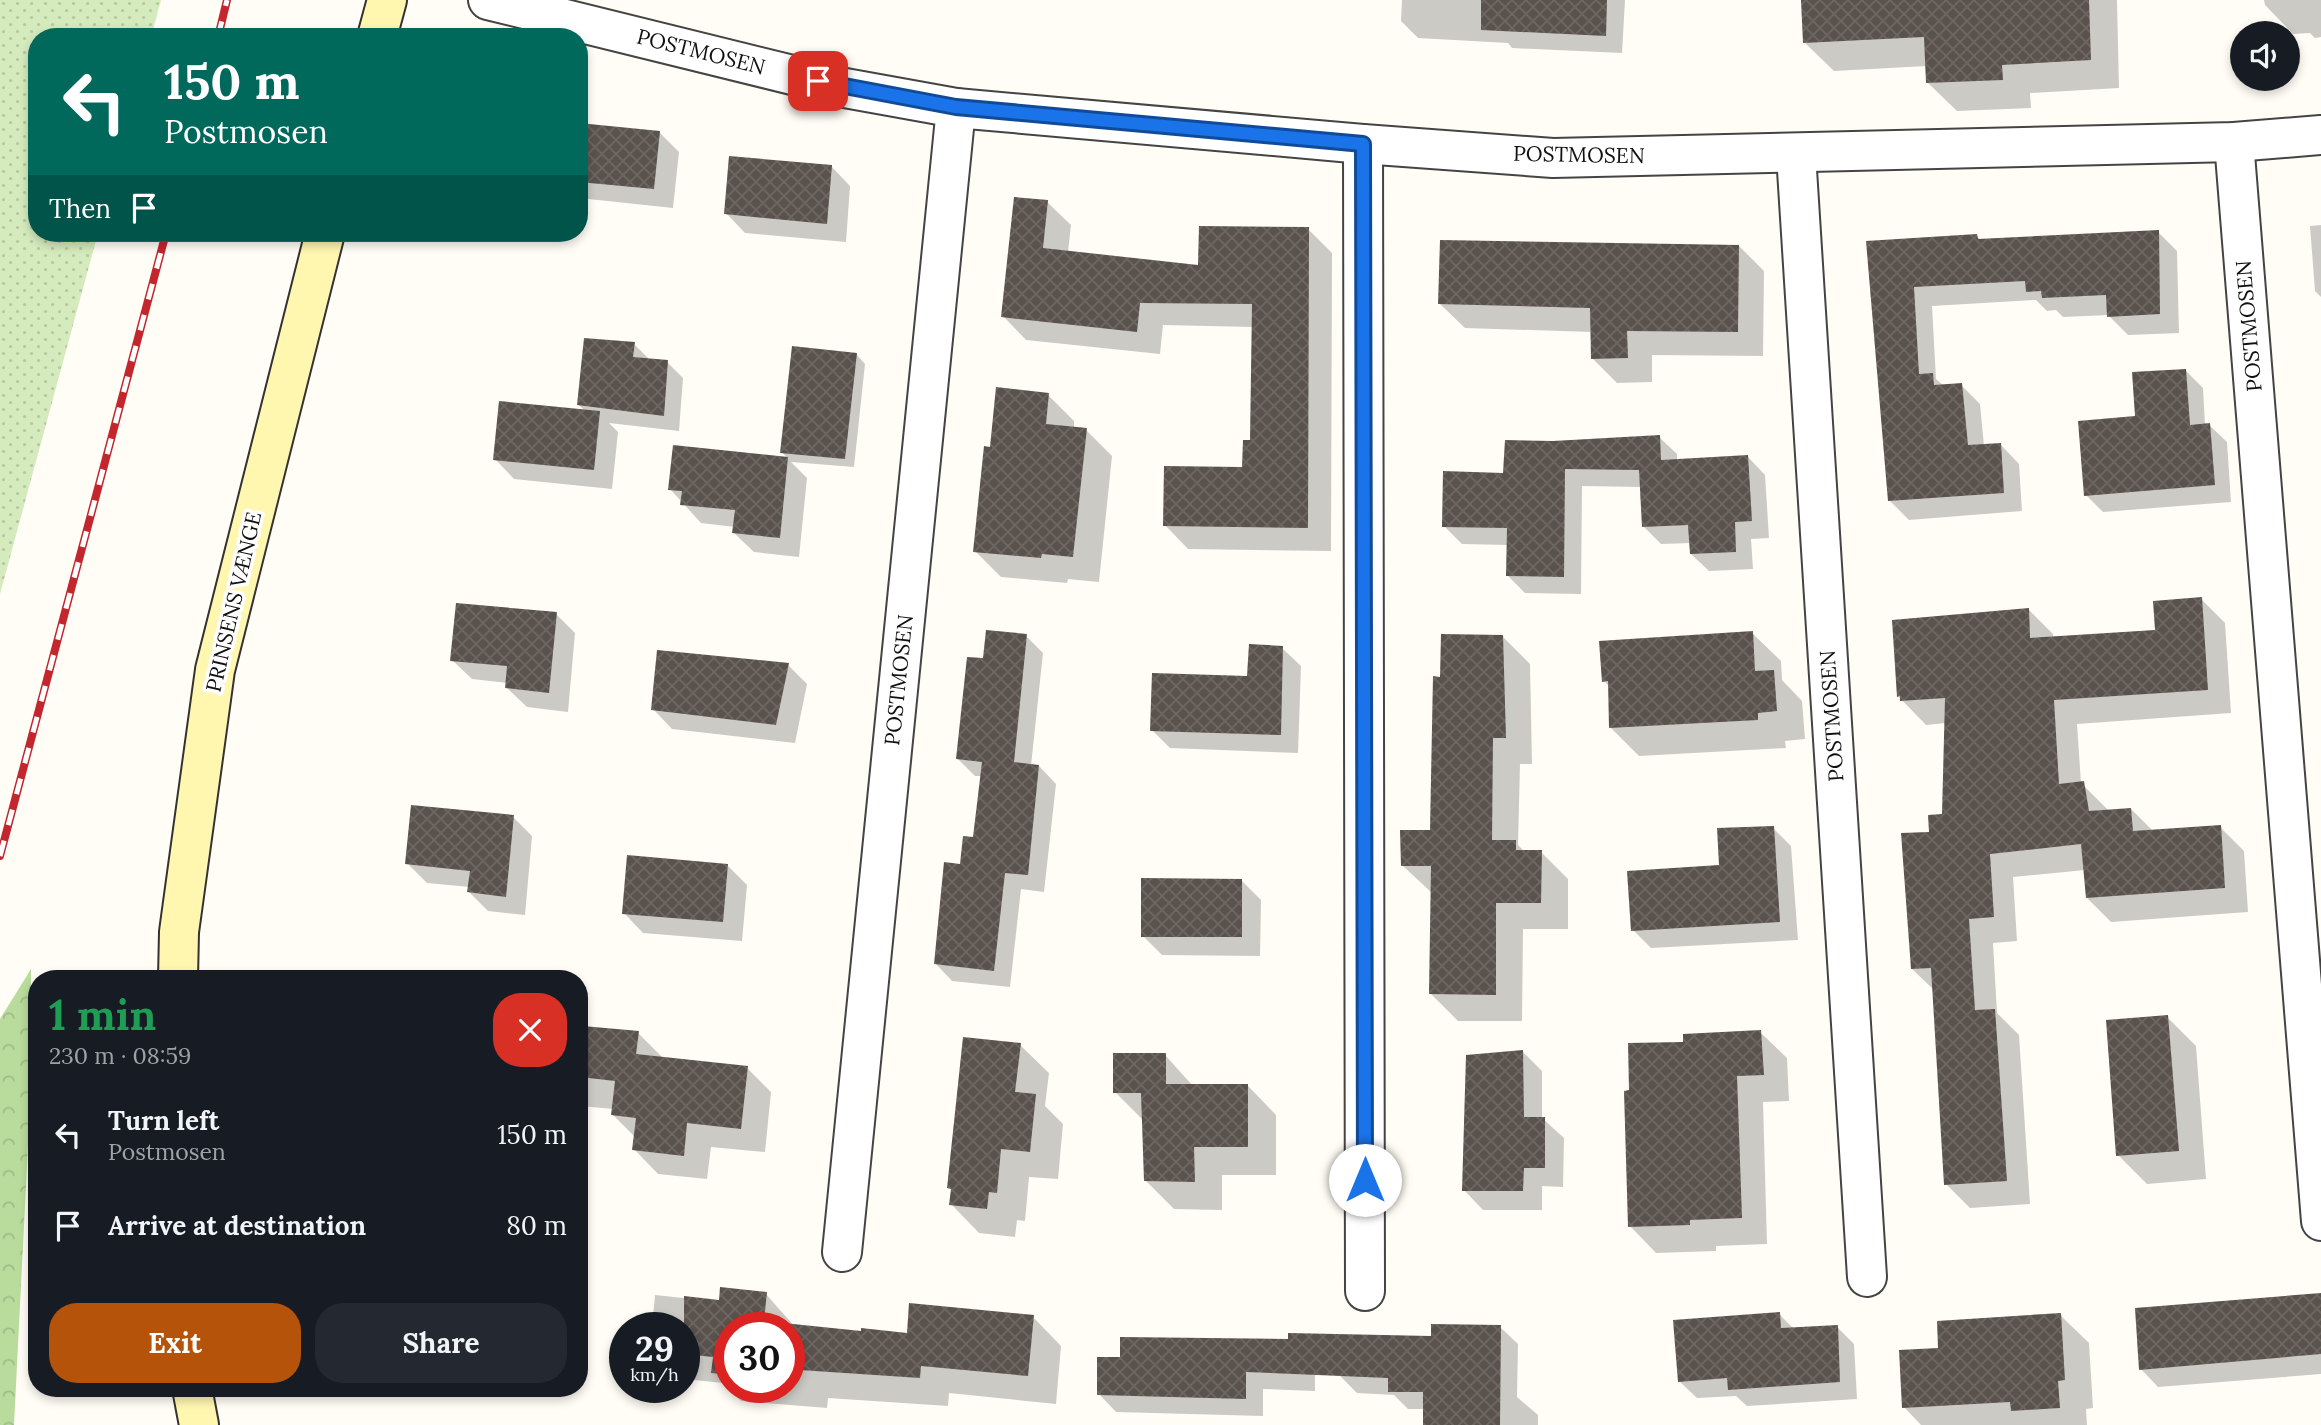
<!DOCTYPE html>
<html lang="en">
<head>
<meta charset="utf-8">
<style>
	body { margin:0; font-family:Lora,serif; background:#242831; color:#f1f3f6; height:100vh; display:flex; flex-direction:column; font-size:26px; white-space:nowrap }
	* { box-sizing:border-box; margin:0 }
	p { font-size:23px; color:#9ea1a6 }
	.icon { flex:none; width:38px; height:38px; fill:none; stroke:currentColor; stroke-width:2; stroke-linecap:round; stroke-linejoin:round }
	.map { position:relative; flex:1; overflow:hidden }
	.details { position:absolute; left:28px; top:970px; width:560px; height:427px; display:flex; flex-direction:column; background:#171b24; border-radius:28px; box-shadow:0 4px 10px #0003 }
	.details>* { flex:none }
	.hud { position:absolute; left:28px; top:28px; width:560px; height:214px; border-radius:28px; box-shadow:0 4px 10px #0003; background:#00695c; color:#fff; overflow:hidden }
	.fabs { position:absolute; left:2230px; top:21px; display:grid; gap:14px }
	.fabs a { display:grid; place-items:center; width:70px; height:70px; border-radius:50%; background:#171b24; box-shadow:0 4px 10px #0003; font-size:35px }
	.speed { position:absolute; left:609px; top:1312px; display:flex; gap:14px; font-size:35px; font-weight:700; text-align:center }
	.speed>* { display:grid; place-content:center; width:91px; height:91px; border-radius:50%; background:#171b24; box-shadow:0 4px 10px #0003; line-height:1 }
	.speed small { font-size:18px; font-weight:400 }
	.speed .limit { border:10px solid #d22; background:#fff; color:#111 }
	.pin { position:absolute; display:grid; place-items:center; width:60px; height:60px; color:#fff; margin:-30px; border-radius:14px; box-shadow:0 4px 10px #0006 }
	.me { position:absolute; width:77px; margin:-38px; rotate:0deg; stroke-linejoin:round; filter:drop-shadow(0 0 5px #0008) }
	.turn { display:flex; align-items:center; gap:24px; height:147px; padding:0 21px; font-size:32px }
	.turn .icon { width:91px; height:91px; stroke-width:2.5 }
	.turn b { display:block; font-size:49px; line-height:60px }
	.then { display:flex; align-items:center; height:66px; padding:0 21px; background:#0003; gap:14px; font-size:26px }
	.round { display:grid; place-items:center; flex:none; width:74px; height:74px; border-radius:28px; background:#242831 }
	.headline { display:flex; align-items:center; justify-content:space-between; height:119px; padding:0 21px }
	h1 { font-size:42px; font-weight:800; line-height:52px; color:#1e9e55 }
	.cta { display:flex; gap:14px; margin-top:auto; padding:14px 21px }
	.cta a { flex:1; height:80px; border-radius:28px; background:#b45309; color:#fff; font-size:28px; font-weight:800; line-height:80px; text-align:center }
	.cta a+a { background:#242831; color:#f1f3f6 }
	ul { padding:0; list-style:none }
	li { display:flex; align-items:center; gap:21px; height:91px; padding:0 21px }
	li div { flex:1 }
	li b { display:block; font-size:26px }
	li em { font-style:normal }
	.map>svg:first-child { display:block }
	.forest { fill:url(#forest-crowns) }
	.park { fill:url(#park-dots) }
	.shadow { fill:#0003; fill-rule:evenodd }
	.building { fill:url(#building-cross-hatch) }
	.lines { fill:none; stroke-linecap:round; stroke-linejoin:round }
	.street-casing { stroke:#444; stroke-width:42 }
	.secondary-casing { stroke:#333; stroke-width:42 }
	.street { stroke:#fff; stroke-width:38 }
	.secondary { stroke:#fff6b0; stroke-width:38 }
	.rail-casing { stroke:#c4262e; stroke-width:8 }
	.rail { stroke:#fff; stroke-width:5; stroke-dasharray:16; stroke-linecap:butt }
	.route-casing { stroke:#114b97; stroke-width:18 }
	.route { stroke:#1a73e8; stroke-width:12 }
	.labels { text-anchor:middle; stroke-width:7; stroke-linejoin:round; paint-order:stroke }
	.street-label { font-size:21px; fill:#111; stroke:#fff }
</style>
</head>
<body>
<div class="map">
<svg width="2321" height="1425" viewBox="0 0 2321 1425">
	<defs>
		<pattern id="forest-crowns" width="20" height="18" patternUnits="userSpaceOnUse" patternTransform="scale(1.75)"><rect width="20" height="18" fill="#b9dc9c"/><path d="M2 6a3 3 0 1 1 6 0M12 15a3 3 0 1 1 6 0" fill="none" stroke="#9ebc85"/></pattern>
		<pattern id="park-dots" width="8" height="8" patternUnits="userSpaceOnUse" patternTransform="scale(1.75)"><rect width="8" height="8" fill="#d5ebbd"/><path d="M2 2h.1M6 6h.1" fill="none" stroke="#b6c8a1" stroke-width="1.8" stroke-linecap="round"/></pattern>
		<pattern id="building-cross-hatch" width="8" height="8" patternUnits="userSpaceOnUse" patternTransform="scale(1.75)"><rect width="8" height="8" fill="#5a524d"/><path d="M0 0l8 8M0 8l8-8" fill="none" stroke="#6d6662"/></pattern>
	</defs>
	<rect width="100%" height="100%" fill="#fffdf5"/>
	<!-- forest -->
	<polygon class="forest" points="31,969 30,1106 14,1425 0,1425 0,1019"/>
	<!-- park -->
	<polygon class="park" points="0,0 161,0 151,37 37,37 37,233 98,233 0,594"/>
	<!-- shadow -->
	<g class="shadow">
		<polygon points="1402,0 1625,0 1622,53 1512,48 1508,43 1418,38 1401,21"/>
		<polygon points="1803,0 2117,0 2119,88 2030,93 2031,108 1957,111 1928,83 1927,66 1834,71 1805,43"/>
		<polygon points="2264,0 2321,0 2321,37 2315,38 2310,33 2293,34 2265,5"/>
		<polygon points="579,125 660,133 679,152 673,208 579,198"/>
		<polygon points="831,166 850,186 846,242 745,233 726,213"/>
		<polygon points="1047,202 1071,225 1068,252 1200,267 1308,229 1332,253 1331,551 1188,549 1165,525 1244,469 1252,442 1253,327 1163,325 1160,354 1026,340 1003,316"/>
		<polygon points="2321,225 2321,297 2315,291 2310,226"/>
		<polygon points="2158,232 2177,251 2179,333 2128,335 2108,315 2063,317 2056,310 2047,311 2036,300 1932,306 1936,379 1944,386 1961,385 1980,404 1984,446 2000,444 2019,464 2022,511 1909,520 1889,500 1868,243 1977,236 1981,241"/>
		<polygon points="1739,246 1764,271 1763,356 1652,355 1652,382 1617,383 1592,358 1592,332 1465,328 1440,304"/>
		<polygon points="634,344 650,360 667,362 683,378 679,431 609,423 618,432 612,489 514,479 495,459 585,411 579,405"/>
		<polygon points="856,354 865,364 854,467 791,462 807,478 799,557 754,552 734,533 735,527 701,523 670,489 675,446 788,459 782,452"/>
		<polygon points="2185,370 2203,388 2205,425 2209,425 2227,442 2231,502 2103,512 2086,495 2137,418"/>
		<polygon points="1048,395 1074,421 1074,429 1086,430 1112,456 1099,582 1068,579 1067,583 1001,577 975,551 991,448"/>
		<polygon points="1659,437 1677,454 1677,461 1748,457 1765,475 1769,538 1751,539 1753,569 1709,571 1691,554 1691,543 1661,544 1643,526 1641,487 1582,486 1581,594 1525,593 1507,575 1508,545 1462,544 1444,526 1505,474 1553,443"/>
		<polygon points="2201,599 2225,623 2231,713 2077,724 2081,783 2109,811 2131,809 2153,831 2220,827 2244,851 2248,912 2111,922 2087,898 2085,870 2013,877 2017,941 1993,943 1997,1013 2019,1035 2030,1204 1970,1208 1946,1184 1934,990 1912,969 1931,833 1944,815 1946,723 1926,725 1898,696 2029,610 2053,634 2053,639 2157,631"/>
		<polygon points="556,614 575,633 568,712 527,707 507,688 508,683 472,679 452,660"/>
		<polygon points="1752,633 1781,661 1782,680 1802,701 1805,739 1785,741 1786,748 1639,756 1610,727 1610,687 1604,681"/>
		<polygon points="1026,636 1043,653 1031,766 1039,766 1056,784 1044,892 1021,889 1010,987 952,981 935,963 962,866 975,839 982,776 975,776 958,759 984,660"/>
		<polygon points="1503,637 1530,664 1532,764 1520,764 1518,845 1525,852 1541,852 1568,879 1568,929 1523,929 1522,1021 1458,1021 1431,994 1432,893 1403,866 1432,832 1442,678"/>
		<polygon points="1282,648 1301,666 1298,753 1170,748 1152,730 1249,677"/>
		<polygon points="788,665 807,684 795,743 672,729 653,709"/>
		<polygon points="513,817 532,836 525,915 488,911 469,892 470,887 427,883 407,863"/>
		<polygon points="1773,828 1791,846 1798,940 1651,948 1633,930"/>
		<polygon points="728,866 747,885 742,941 643,933 624,913"/>
		<polygon points="1242,881 1261,900 1260,956 1162,955 1143,936"/>
		<polygon points="2167,1017 2196,1046 2206,1179 2147,1184 2118,1155"/>
		<polygon points="579,1028 638,1033 662,1057 747,1068 771,1092 765,1152 711,1147 707,1179 658,1174 634,1149 635,1137 613,1115 614,1109 579,1106"/>
		<polygon points="1760,1032 1787,1058 1789,1101 1763,1102 1767,1244 1716,1246 1716,1251 1656,1253 1630,1226 1630,1092 1685,1044"/>
		<polygon points="1020,1045 1049,1073 1045,1106 1063,1124 1058,1179 1029,1177 1025,1221 1017,1220 1015,1237 979,1233 951,1204 952,1190 949,1187"/>
		<polygon points="1523,1052 1542,1071 1542,1118 1564,1138 1563,1187 1542,1186 1542,1210 1483,1210 1464,1190"/>
		<polygon points="1165,1055 1193,1086 1248,1086 1276,1115 1276,1175 1222,1175 1222,1210 1174,1209 1145,1180 1144,1121 1115,1092"/>
		<path d="M766,1294L794,1326L862,1333L908,1335L1033,1317L1061,1346L1056,1404L949,1393L948,1406L828,1398L827,1408L741,1401L723,1383L684,1379V1328H652L655,1295L721,1302ZM730,1328H789V1388H730Z"/>
		<polygon points="2321,1295 2321,1374 2158,1387 2141,1369"/>
		<polygon points="1779,1314 1794,1329 1837,1327 1854,1344 1857,1399 1747,1406 1736,1396 1697,1398 1679,1381"/>
		<polygon points="2060,1315 2089,1343 2093,1408 2086,1409 2087,1425 1921,1425 1904,1407 1940,1349"/>
		<polygon points="1500,1327 1518,1344 1517,1397 1538,1415 1538,1425 1424,1425 1424,1409 1408,1409 1394,1395 1357,1393 1339,1375 1433,1338"/>
		<polygon points="1315,1358 1315,1391 1263,1389 1263,1416 1116,1412 1099,1394"/>
		<polygon points="386,1388 438,1388 438,1393"/>
	</g>
	<!-- building -->
	<g class="building">
		<polygon points="1481,0 1607,0 1606,36 1481,30"/>
		<polygon points="1801,0 2089,0 2091,60 2002,65 2003,80 1926,83 1924,37 1803,43"/>
		<polygon points="579,123 660,131 654,189 579,182"/>
		<polygon points="729,156 832,165 827,224 724,214"/>
		<polygon points="1014,197 1048,200 1043,248 1198,265 1199,226 1309,227 1308,528 1163,526 1164,466 1242,467 1243,440 1250,440 1252,304 1140,303 1137,332 1001,317"/>
		<polygon points="2159,230 2160,314 2107,317 2106,295 2042,298 2041,291 2026,292 2025,281 1914,287 1919,374 1933,373 1934,385 1962,383 1968,445 2001,443 2004,493 1888,501 1866,241 1977,234 1978,239"/>
		<polygon points="1440,240 1739,245 1738,332 1627,331 1628,358 1591,359 1590,308 1438,304"/>
		<polygon points="584,338 635,342 633,357 668,360 664,416 577,405"/>
		<polygon points="792,346 857,353 845,459 780,453"/>
		<polygon points="2186,369 2190,425 2210,423 2215,485 2084,496 2078,421 2135,416 2132,372"/>
		<polygon points="996,387 1049,393 1046,424 1087,428 1073,557 1042,554 1041,558 973,552 984,446 990,447"/>
		<polygon points="499,401 600,411 594,470 493,460"/>
		<polygon points="1660,435 1661,460 1748,455 1752,521 1735,522 1736,552 1690,554 1688,525 1642,527 1639,470 1565,469 1564,577 1506,576 1507,528 1442,527 1443,471 1503,473 1505,440 1553,441"/>
		<polygon points="673,445 788,457 780,538 732,533 735,510 680,505 682,491 668,490"/>
		<polygon points="2202,597 2208,690 2054,700 2059,784 2084,781 2089,811 2131,808 2133,831 2221,825 2225,888 2086,898 2081,844 1990,854 1994,917 1969,919 1975,1010 1995,1009 2007,1181 1944,1185 1931,968 1911,969 1901,833 1929,832 1928,815 1942,814 1945,698 1900,701 1900,696 1897,697 1892,620 2029,608 2030,638 2155,630 2153,601"/>
		<polygon points="456,603 557,612 549,693 505,688 507,666 450,661"/>
		<polygon points="986,630 1027,634 1014,762 1039,765 1028,875 1005,873 994,971 934,964 944,862 960,864 963,836 973,837 982,762 956,759 967,657 983,658"/>
		<polygon points="1753,631 1755,671 1774,670 1777,711 1758,713 1758,720 1609,728 1608,681 1602,682 1599,641"/>
		<polygon points="1441,634 1503,635 1506,738 1493,738 1492,840 1516,840 1516,850 1542,850 1541,903 1496,903 1496,995 1429,994 1431,866 1401,866 1400,830 1430,830 1433,676 1440,677"/>
		<polygon points="1249,644 1283,646 1281,735 1150,731 1152,673 1247,676"/>
		<polygon points="657,650 789,663 776,725 651,710"/>
		<polygon points="411,805 514,815 506,897 467,892 470,871 405,864"/>
		<polygon points="1774,826 1780,922 1631,931 1627,871 1719,865 1717,828"/>
		<polygon points="627,855 728,864 723,922 622,914"/>
		<polygon points="1141,878 1242,879 1242,937 1141,937"/>
		<polygon points="2168,1015 2179,1151 2116,1156 2106,1020"/>
		<polygon points="583,1026 639,1031 636,1054 748,1066 741,1129 687,1123 684,1156 632,1150 636,1118 611,1115 615,1081 580,1077"/>
		<polygon points="1761,1030 1764,1075 1737,1076 1742,1218 1690,1220 1690,1225 1628,1227 1624,1091 1629,1090 1628,1043 1683,1042 1683,1034"/>
		<polygon points="963,1037 1021,1043 1015,1092 1036,1094 1030,1152 1001,1149 997,1193 989,1192 987,1209 949,1205 951,1189 947,1188"/>
		<polygon points="1523,1050 1524,1117 1545,1117 1545,1168 1524,1168 1523,1191 1462,1191 1466,1055"/>
		<polygon points="1113,1053 1166,1053 1166,1084 1248,1084 1248,1147 1194,1147 1195,1182 1144,1181 1141,1093 1113,1093"/>
		<polygon points="720,1287 767,1292 764,1321 861,1331 861,1328 907,1333 909,1303 1034,1315 1028,1376 921,1366 920,1378 800,1370 799,1381 789,1380 789,1328 730,1328 730,1375 711,1373 713,1357 684,1354 684,1296 719,1300"/>
		<polygon points="2321,1293 2321,1354 2139,1370 2135,1308"/>
		<polygon points="1780,1312 1781,1328 1838,1325 1840,1382 1728,1390 1727,1378 1678,1382 1673,1320"/>
		<polygon points="2061,1313 2065,1380 2058,1381 2060,1408 2011,1411 2010,1402 1902,1408 1899,1350 1938,1348 1937,1321"/>
		<polygon points="1431,1324 1501,1325 1500,1425 1423,1425 1423,1392 1388,1392 1388,1378 1246,1372 1246,1399 1097,1395 1097,1357 1120,1357 1120,1337 1288,1339 1288,1333 1431,1336"/>
	</g>
	<g class="lines">
		<defs>
			<g id="street">
				<polyline points="488,0 845,88 956,108 1363,144 1553,158 2234,142 2321,135"/>
				<polyline points="2234,142 2321,1221"/>
				<polyline points="1363,144 1365,1291"/>
				<polyline points="1796,154 1867,1277"/>
				<polyline points="842,1252 956,108"/>
			</g>
			<g id="secondary">
				<polyline points="377,37 387,0"/>
				<polyline points="178,978 179,932 215,670 325,233"/>
				<polyline points="192,1388 199,1425"/>
			</g>
		</defs>
		<!-- street casing -->
		<use href="#street" class="street-casing"/>
		<!-- secondary casing -->
		<use href="#secondary" class="secondary-casing"/>
		<!-- street -->
		<use href="#street" class="street"/>
		<!-- secondary -->
		<use href="#secondary" class="secondary"/>
		<defs>
			<g id="rail">
				<polyline points="218,37 227,0"/>
				<polyline points="0,856 166,233"/>
			</g>
		</defs>
		<!-- rail casing -->
		<use href="#rail" class="rail-casing"/>
		<!-- rail -->
		<use href="#rail" class="rail"/>
	</g>
	<g class="lines">
		<defs>
			<polyline id="route" points="818,81 956,107 1363,144 1365,1180"/>
		</defs>
		<!-- route casing -->
		<use href="#route" class="route-casing"/>
		<!-- route -->
		<use href="#route" class="route"/>
	</g>
	<g class="labels">
		<!-- street labels -->
		<g class="street-label">
			<text transform="translate(701 52) rotate(14)" y="7">POSTMOSEN</text>
			<text transform="translate(1579 155) rotate(1)" y="7">POSTMOSEN</text>
			<text transform="translate(2249 326) rotate(-95)" y="7">POSTMOSEN</text>
			<text transform="translate(234 602) rotate(-77)" y="7">PRINSENS VÆNGE</text>
			<text transform="translate(899 680) rotate(-84)" y="7">POSTMOSEN</text>
			<text transform="translate(1832 716) rotate(-94)" y="7">POSTMOSEN</text>
		</g>
	</g>
</svg>
<div class="fabs">
<a><svg class="icon" aria-label="sound" viewBox="0 0 24 24"><path d="M4 9h4l5-4v14l-5-4H4zM17 9q2 3 0 6"/></svg></a>
</div>
<div class="speed"><div>29<small>km/h</small></div><div class="limit">30</div></div>
<div class="pin" style="left:818px;top:81px;background:#d93025"><svg class="icon" aria-label="arrive" viewBox="0 0 24 24"><path d="M6 21V4h12l-3 4 3 4H6"/></svg></div>
<svg class="me" style="left:1365px;top:1180px" viewBox="-20 -20 40 40"><circle r="19" fill="#fff"/><path d="M0-13L10 11 0 6-10 11z" fill="#1a73e8"/></svg>
<div class="hud">
<div class="turn"><svg class="icon" aria-label="left" viewBox="0 0 24 24"><path d="M17 20v-9H6M10 6l-5 5 5 5"/></svg><div><b>150 m</b>Postmosen</div></div>
<div class="then">Then<svg class="icon" aria-label="arrive" viewBox="0 0 24 24"><path d="M6 21V4h12l-3 4 3 4H6"/></svg></div>
</div>
<section class="details">
<div class="headline"><div><h1>1 min</h1><p>230 m · 08:59</p></div><a class="round" style="background:#d93025;color:#fff"><svg class="icon" aria-label="close" viewBox="0 0 24 24"><path d="M6 6l12 12M18 6L6 18"/></svg></a></div>
<ul>
<li><svg class="icon" aria-label="left" viewBox="0 0 24 24"><path d="M17 20v-9H6M10 6l-5 5 5 5"/></svg><div><b>Turn left</b><p>Postmosen</p></div><em>150 m</em></li>
<li><svg class="icon" aria-label="arrive" viewBox="0 0 24 24"><path d="M6 21V4h12l-3 4 3 4H6"/></svg><div><b>Arrive at destination</b></div><em>80 m</em></li>
</ul>
<div class="cta"><a>Exit</a><a>Share</a></div>
</section>
</div>
</body>
</html>
